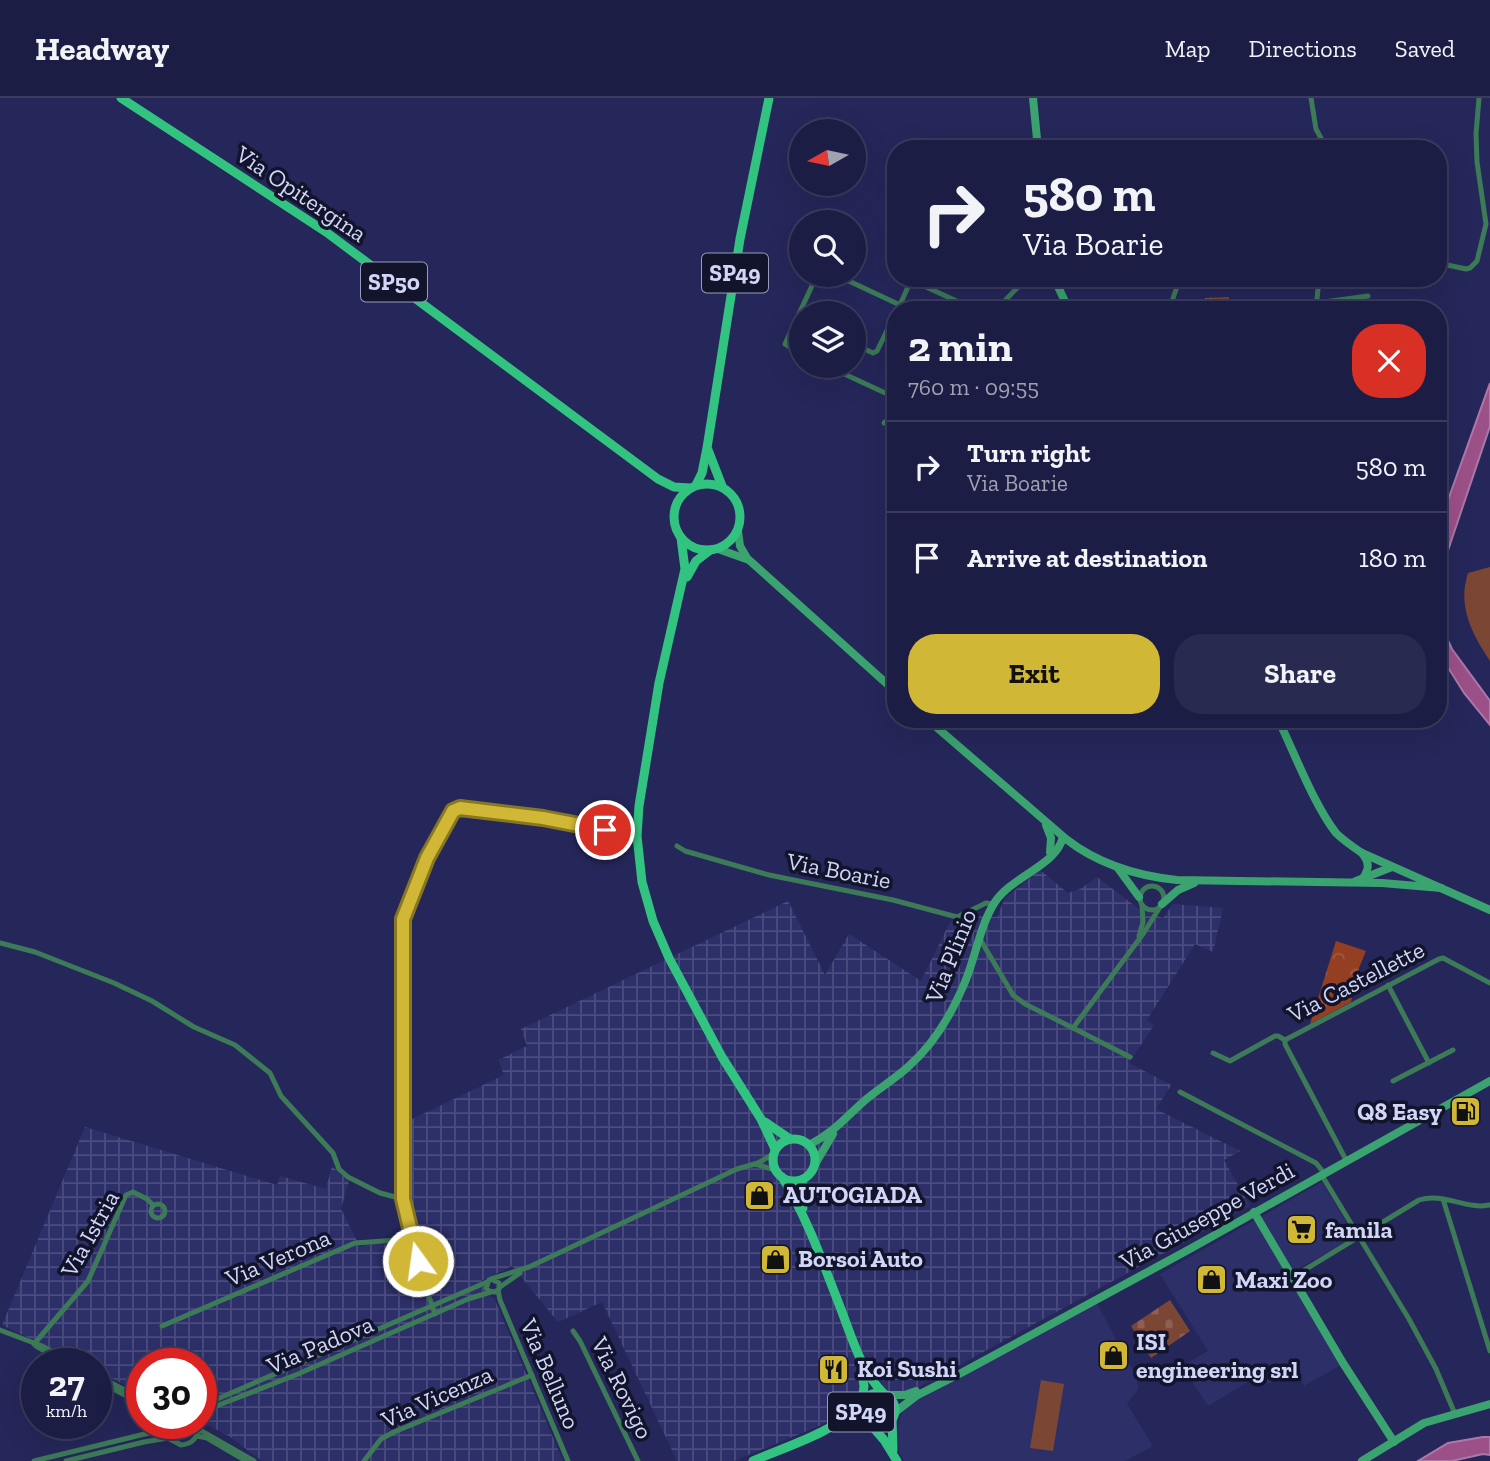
<!DOCTYPE html>
<html lang="en">
<head>
<meta charset="utf-8">
<style>
	body { margin:0; font-family:"Zilla Slab",serif; background:#292a4f; color:#f1f3f6; height:100vh; display:flex; flex-direction:column; font-size:26px; white-space:nowrap }
	* { box-sizing:border-box; margin:0 }
	p { font-size:23px; color:#a0a2b2 }
	.icon { flex:none; width:38px; height:38px; fill:none; stroke:currentColor; stroke-width:2; stroke-linecap:round; stroke-linejoin:round }
	.map { position:relative; flex:1; overflow:hidden }
	.details { position:absolute; left:887px; top:203px; width:560px; height:427px; display:flex; flex-direction:column; background:#1c1d44; border-radius:28px; box-shadow:0 7px 28px #0002,0 0 0 2px #3a3b5d }
	.details>* { flex:none }
	.hud { position:absolute; left:887px; top:42px; width:560px; height:147px; border-radius:28px; box-shadow:0 7px 28px #0002,0 0 0 2px #3a3b5d; background:#1c1d44; color:#f1f3f6; overflow:hidden }
	.needle { width:46px; rotate:261deg }
	.tools { position:absolute; left:789px; top:21px; display:grid; gap:14px }
	.tools a { display:grid; place-items:center; width:77px; height:77px; border-radius:50%; background:#1c1d44; box-shadow:0 7px 28px #0002,0 0 0 2px #3a3b5d; font-size:35px }
	.speed { position:absolute; left:21px; top:1250px; display:flex; gap:14px; font-size:35px; font-weight:700; text-align:center }
	.speed>* { display:grid; place-content:center; width:91px; height:91px; border-radius:50%; background:#1c1d44; box-shadow:0 7px 28px #0002,0 0 0 2px #3a3b5d; line-height:1 }
	.speed small { font-size:18px; font-weight:400 }
	.speed .limit { border:10px solid #d22; background:#fff; color:#111 }
	.pin { position:absolute; display:grid; place-items:center; width:60px; height:60px; color:#fff; margin:-30px; border:4px solid #fff; border-radius:50%; box-shadow:0 2px 7px #0007 }
	.me { position:absolute; width:77px; margin:-38px; rotate:346deg; stroke-linejoin:round; filter:drop-shadow(0 0 5px #0008) }
	.turn { display:flex; align-items:center; gap:24px; height:147px; padding:0 21px; font-size:32px }
	.turn .icon { width:91px; height:91px; stroke-width:2.5 }
	.turn b { display:block; font-size:49px; line-height:60px }
	.round { display:grid; place-items:center; flex:none; width:74px; height:74px; border-radius:28px; background:#292a4f }
	.head { display:flex; align-items:center; justify-content:space-between; height:119px; padding:0 21px }
	h1 { font-size:42px; font-weight:700; line-height:52px }
	.cta { display:flex; gap:14px; margin-top:auto; padding:14px 21px }
	.cta a { flex:1; height:80px; border-radius:28px; background:#d0b736; color:#111; font-size:28px; font-weight:700; line-height:80px; text-align:center }
	.cta a+a { background:#292a4f; color:#f1f3f6 }
	ul { padding:0; list-style:none }
	li { display:flex; align-items:center; gap:21px; height:91px; padding:0 21px; border-top:2px solid #3a3b5d }
	li div { flex:1 }
	li b { display:block; font-size:26px }
	li em { font-style:normal }
	header { display:flex; align-items:center; gap:42px; box-sizing:border-box; height:98px; padding:0 35px; background:#1c1d44; border-bottom:2px solid #3a3b5d }
	header strong { font-size:33px }
	nav { display:flex; gap:38px; margin-inline-start:auto; font-size:24px }
	.map>svg:first-child { display:block }
	.built { fill:#2d2f69 }
	.industrial { fill:url(#industrial-grid) }
	.grass { fill:#7c4635 }
	.forest { fill:url(#forest-crowns) }
	.cemetery { fill:url(#cemetery-stones) }
	.park { fill:url(#park-tufts) }
	.water { fill:#9c5088; stroke:#ac78a9; stroke-width:2 }
	.lines { fill:none; stroke-linecap:round; stroke-linejoin:round }
	.street { stroke:#3d7a58; stroke-width:5 }
	.secondary { stroke:#3ba36f; stroke-width:8 }
	.primary { stroke:#32c380; stroke-width:9 }
	.route-casing { stroke:#877723; stroke-width:18 }
	.route { stroke:#d0b736; stroke-width:12 }
	.labels { text-anchor:middle; stroke-width:7; stroke-linejoin:round; paint-order:stroke }
	.shield { fill:#12142b; stroke:#989cb9; stroke-width:2 }
	.shield-label { font-size:23px; font-weight:bold; fill:#d1d6f6 }
	.street-label { font-size:24px; fill:#d1d6f6; stroke:#12142b }
	.poi-label { font-size:24px; font-weight:bold; fill:#d1d6f6; stroke:#12142b; text-anchor:start }
</style>
</head>
<body>
<header>
<strong>Headway</strong>
<nav><a>Map</a><a>Directions</a><a>Saved</a></nav>
</header>
<div class="map">
<svg width="1490" height="1363" viewBox="0 0 1490 1363">
	<defs>
		<pattern id="industrial-grid" width="8" height="8" patternUnits="userSpaceOnUse" patternTransform="scale(1.75)"><rect width="8" height="8" fill="#2d2f69"/><path d="M0 4h8M4 0v8" fill="none" stroke="#4a4c7f"/></pattern>
		<pattern id="forest-crowns" width="20" height="18" patternUnits="userSpaceOnUse" patternTransform="scale(1.75)"><rect width="20" height="18" fill="#943e22"/><path d="M2 6a3 3 0 1 1 6 0M12 15a3 3 0 1 1 6 0" fill="none" stroke="#a25943"/></pattern>
		<pattern id="cemetery-stones" width="16" height="16" patternUnits="userSpaceOnUse" patternTransform="scale(1.75)"><rect width="16" height="16" fill="#7c4635"/><path d="M2 7V4a2 2 0 0 1 4 0v3zM10 15v-3a2 2 0 0 1 4 0v3z" fill="#8e6053"/></pattern>
		<pattern id="park-tufts" width="24" height="20" patternUnits="userSpaceOnUse" patternTransform="scale(1.75)"><rect width="24" height="20" fill="#7c4635"/><path d="M3 7l-1-3M5 7V3M7 7l1-3M15 17l-1-3M17 17v-4M19 17l1-3" fill="none" stroke="#8e6053"/></pattern>
	</defs>
	<rect width="100%" height="100%" fill="#25275a"/>
	<!-- built -->
	<g class="built">
		<polygon points="1322,1084 1355,1139 1287,1177 1341,1267 1304,1288 1299,1278 1287,1285 1282,1277 1268,1286 1261,1276 1208,1308 1182,1268 1208,1253 1160,1176"/>
		<polygon points="1095,1202 1137,1280 1138,1291 1127,1306 1153,1348 1125,1363 904,1363 899,1355 897,1334 901,1315 917,1300"/>
	</g>
	<!-- industrial -->
	<polygon class="industrial" points="1040,772 1068,795 1080,791 1097,779 1139,811 1163,820 1173,806 1223,810 1213,854 1195,846 1147,922 1154,927 1129,965 1171,987 1156,1011 1240,1053 1224,1062 1250,1108 910,1294 894,1295 883,1291 874,1281 860,1288 858,1297 850,1310 826,1325 734,1363 677,1363 602,1204 558,1224 512,1168 481,1183 486,1197 494,1200 563,1363 262,1363 229,1338 201,1324 201,1265 142,1265 142,1295 96,1273 96,1265 81,1265 2,1227 85,1029 277,1087 280,1078 326,1091 332,1068 349,1083 341,1111 360,1149 368,1146 417,1147 405,1101 406,1024 504,977 498,962 527,948 521,931 788,803 825,877 849,836 921,883 950,824 971,818 997,819 1005,800"/>
	<!-- grass -->
	<g class="grass">
		<path d="M1490,469V563C1472,536 1457,508 1468,475Z"/>
		<polygon points="1041,1282 1064,1286 1053,1353 1030,1350"/>
		<circle cx="877" cy="1312" r="13"/>
	</g>
	<!-- forest -->
	<polygon class="forest" points="1336,843 1366,853 1359,870 1351,904 1310,926"/>
	<!-- cemetery -->
	<polygon class="cemetery" points="1170,1202 1190,1233 1151,1260 1131,1228"/>
	<!-- park -->
	<polygon class="park" points="1229,199 1228,212 1204,212 1205,200"/>
	<!-- water -->
	<g class="water">
		<polygon points="1490,285 1490,328 1439,479 1439,427"/>
		<polygon points="1439,509 1444,534 1452,551 1490,603 1490,627 1464,595 1439,555"/>
		<polygon points="1483,1339 1490,1339 1490,1357 1483,1356 1452,1363 1418,1363 1448,1345"/>
	</g>
	<g class="lines">
		<!-- street -->
		<g class="street">
			<polyline points="1311,0 1316,31 1327,51"/>
			<polyline points="1438,165 1466,171 1470,170 1477,163 1486,126 1477,64 1476,36 1479,0"/>
			<polyline points="836,177 900,207"/>
			<polyline points="1204,180 1224,180"/>
			<polyline points="911,182 976,212"/>
			<polyline points="1317,205 1368,198"/>
			<polyline points="899,209 912,180"/>
			<polyline points="996,212 1018,189"/>
			<polyline points="1169,212 1180,180"/>
			<polyline points="1316,212 1319,180"/>
			<polyline points="854,246 873,255 877,253 896,214"/>
			<polyline points="802,256 785,246 817,177"/>
			<polyline points="827,268 896,300"/>
			<polyline points="884,325 896,315"/>
			<polyline points="677,748 685,753 769,777 893,802 957,819 986,805 993,806"/>
			<circle cx="1152" cy="800" r="12"/>
			<polyline points="1139,838 1143,824 1142,808"/>
			<polyline points="980,841 1013,897 1025,906 1073,930 1143,836 1162,806"/>
			<polyline points="0,845 35,854 114,885 152,903 194,929 235,947 270,975 281,998 333,1055 339,1071 348,1079 380,1095 403,1101"/>
			<polyline points="1388,887 1429,965"/>
			<polyline points="1073,930 1130,959"/>
			<polyline points="1213,955 1230,963 1275,938 1278,938 1285,942"/>
			<polyline points="1393,983 1453,952"/>
			<polyline points="1180,994 1316,1065 1324,1075"/>
			<polyline points="1346,1062 1285,946 1285,942 1439,861 1443,860 1490,885"/>
			<polyline points="755,1066 775,1072"/>
			<polyline points="1321,1076 1409,1221 1436,1271 1455,1316"/>
			<polyline points="1443,1101 1490,1253"/>
			<circle cx="158" cy="1113" r="7"/>
			<path d="M1293,1179L1419,1102C1443,1094 1466,1112 1490,1107"/>
			<polyline points="491,1181 499,1185 499,1191 495,1194 489,1193 486,1190 489,1182 491,1181 529,1169 737,1071 758,1065 773,1056"/>
			<polyline points="500,1189 520,1175"/>
			<polyline points="498,1192 500,1202 568,1363"/>
			<polyline points="435,1216 424,1184 403,1101 403,821 427,760 456,711 467,709 564,723 605,732"/>
			<polyline points="162,1228 355,1145 412,1141"/>
			<polyline points="0,1232 42,1248 75,1265"/>
			<polyline points="573,1233 580,1243 638,1363"/>
			<polyline points="34,1246 88,1183 126,1097 133,1094 147,1101 153,1107"/>
			<polyline points="36,1248 65,1265"/>
			<polyline points="96,1277 142,1301"/>
			<polyline points="96,1282 142,1306"/>
			<polyline points="201,1308 487,1184"/>
			<polyline points="201,1314 298,1276 468,1201 491,1194"/>
			<path d="M166,1325L165,1332L168,1340L181,1347C194,1346 200,1337 197,1325"/>
			<polyline points="198,1331 254,1363"/>
			<polyline points="197,1338 207,1340 246,1363"/>
			<polyline points="34,1363 153,1334 166,1327"/>
			<polyline points="66,1363 144,1344 168,1340"/>
			<polyline points="364,1363 381,1341 394,1334 532,1277"/>
		</g>
		<!-- secondary -->
		<g class="secondary">
			<polyline points="1033,0 1038,51"/>
			<polyline points="1054,180 1069,212"/>
			<polyline points="738,433 740,448 747,460"/>
			<polyline points="718,451 749,462 896,594"/>
			<path d="M927,621L1066,741C1098,766 1138,778 1177,782L1382,785L1441,790"/>
			<path d="M1278,621C1294,654 1314,707 1336,735C1344,743 1353,749 1362,755L1490,812"/>
			<polyline points="1046,727 1051,740 1050,754"/>
			<path d="M1362,755C1369,764 1370,770 1363,780"/>
			<polyline points="1117,769 1139,799"/>
			<polyline points="1356,783 1392,769"/>
			<polyline points="1162,806 1178,792 1194,785"/>
			<path d="M809,1047C834,1034 843,1022 863,1004C878,991 895,981 909,968C934,946 953,913 965,884C976,858 980,827 995,804C1012,778 1056,768 1063,739"/>
			<polyline points="814,1068 833,1036"/>
			<polyline points="1254,1114 1343,1265 1394,1344"/>
			<polyline points="887,1297 905,1297 916,1293"/>
			<polyline points="894,1315 916,1298 963,1274 1188,1152 1490,983"/>
			<polyline points="1362,1363 1424,1325 1490,1306"/>
		</g>
		<!-- primary -->
		<g class="primary">
			<polyline points="121,0 326,134 658,381 674,389 690,390"/>
			<polyline points="708,352 722,388"/>
			<circle cx="707" cy="419" r="33"/>
			<polyline points="696,387 702,375 707,350 740,141 769,0"/>
			<polyline points="681,440 685,471 659,585 639,708 637,738 642,784 653,823 669,860 722,959 761,1021 775,1051"/>
			<polyline points="687,479 696,463 709,453"/>
			<polyline points="765,1024 790,1041"/>
			<circle cx="794" cy="1062" r="21"/>
			<path d="M782,1079C808,1121 824,1168 842,1214C853,1243 862,1274 884,1296"/>
			<polyline points="803,1110 800,1095 803,1081"/>
			<polyline points="861,1268 864,1288 862,1305"/>
			<circle cx="878" cy="1312" r="17"/>
			<polyline points="892,1321 893,1352"/>
			<polyline points="839,1328 868,1326"/>
			<polyline points="872,1328 884,1342 897,1363"/>
			<path d="M753,1363C790,1347 832,1335 861,1307"/>
		</g>
	</g>
	<g class="lines">
		<defs>
			<polyline id="route" points="418,1163 403,1101 403,821 427,760 453,713 460,710 543,720 605,732"/>
		</defs>
		<!-- route casing -->
		<use href="#route" class="route-casing"/>
		<!-- route -->
		<use href="#route" class="route"/>
	</g>
	<!-- icons -->
	<defs>
		<symbol id="fuel-square" viewBox="-11 -11 22 22"><rect x="-9" y="-9" width="18" height="18" rx="4" fill="#d0b736" stroke="#12142b"/><path d="M-5.5-6h7V0h2V4h1.3V-2.5L3-4.5l.8-.8L6-3V5H2.5V1h-1V6h-7ZM-4.2-4.7v3.2H.2V-4.7Z" fill="#111"/></symbol>
		<symbol id="shop-square" viewBox="-11 -11 22 22"><rect x="-9" y="-9" width="18" height="18" rx="4" fill="#d0b736" stroke="#12142b"/><path d="M-5-2.5h2.3a2.7 3.5 0 0 1 5.4 0H5L5.5 6h-11ZM-1.5-2.5h3a1.5 2.3 0 0 0-3 0Z" fill="#111"/></symbol>
		<symbol id="supermarket-square" viewBox="-11 -11 22 22"><rect x="-9" y="-9" width="18" height="18" rx="4" fill="#d0b736" stroke="#12142b"/><path d="M-6-5.5h2.5l.6 2H6L4.5 2H-2.5L-4.4-4H-6ZM-1.5 3.2a1.3 1.3 0 1 0 .1 0ZM3 3.2a1.3 1.3 0 1 0 .1 0Z" fill="#111"/></symbol>
		<symbol id="restaurant-square" viewBox="-11 -11 22 22"><rect x="-9" y="-9" width="18" height="18" rx="4" fill="#d0b736" stroke="#12142b"/><path d="M-5-6h1v4h1v-4h1v4h1v-4h1v5L-1.5 .5V6h-2V.5L-5-1ZM5-6V6H3V1.5H1.5Q1.5-4 5-6Z" fill="#111"/></symbol>
	</defs>
	<g fill-rule="evenodd">
		<use href="#fuel-square" x="1448" y="996" width="35" height="35"/>
		<use href="#shop-square" x="742" y="1080" width="35" height="35"/>
		<use href="#supermarket-square" x="1284" y="1114" width="35" height="35"/>
		<use href="#shop-square" x="758" y="1144" width="35" height="35"/>
		<use href="#shop-square" x="1194" y="1164" width="35" height="35"/>
		<use href="#shop-square" x="1096" y="1240" width="35" height="35"/>
		<use href="#restaurant-square" x="816" y="1254" width="35" height="35"/>
	</g>
	<g class="labels">
		<!-- shield labels -->
		<g class="shield">
			<rect x="702" y="155.5" width="66" height="39" rx="5"/>
			<rect x="361" y="164.5" width="66" height="39" rx="5"/>
			<rect x="828" y="1294.5" width="66" height="39" rx="5"/>
		</g>
		<g class="shield-label">
			<text x="735" y="183">SP49</text>
			<text x="394" y="192">SP50</text>
			<text x="861" y="1322">SP49</text>
		</g>
		<!-- street labels -->
		<g class="street-label">
			<text transform="translate(301 96) rotate(34)" y="8">Via Opitergina</text>
			<text transform="translate(839 773) rotate(11)" y="8">Via Boarie</text>
			<text transform="translate(951 858) rotate(-68)" y="8">Via Plinio</text>
			<text transform="translate(1356 884) rotate(-27)" y="8">Via Castellette</text>
			<text transform="translate(1207 1118) rotate(-29)" y="8">Via Giuseppe Verdi</text>
			<text transform="translate(90 1136) rotate(-61)" y="8">Via Istria</text>
			<text transform="translate(278 1160) rotate(-23)" y="8">Via Verona</text>
			<text transform="translate(320 1247) rotate(-23)" y="8">Via Padova</text>
			<text transform="translate(550 1276) rotate(67)" y="8">Via Belluno</text>
			<text transform="translate(622 1290) rotate(64)" y="8">Via Rovigo</text>
			<text transform="translate(437 1299) rotate(-24)" y="8">Via Vicenza</text>
		</g>
		<!-- poi labels -->
		<g class="poi-label">
			<text x="1442" y="1022" text-anchor="end">Q8 Easy</text>
			<text x="783" y="1105">AUTOGIADA</text>
			<text x="1325" y="1140">famila</text>
			<text x="798" y="1169">Borsoi Auto</text>
			<text x="1235" y="1190">Maxi Zoo</text>
			<text x="1136" y="1252">ISI<tspan x="1136" dy="28">engineering srl</tspan></text>
			<text x="857" y="1279">Koi Sushi</text>
		</g>
	</g>
</svg>
<div class="tools">
<a><svg class="needle" viewBox="-14 -14 28 28"><path d="M0-13l5 13h-10z" fill="#e53935"/><path d="M0 13l5-13h-10z" fill="#a0a2b2"/></svg></a>
<a><svg class="icon" aria-label="search" viewBox="0 0 24 24"><circle cx="10" cy="10" r="6"/><path d="M15 15l6 6"/></svg></a>
<a><svg class="icon" aria-label="layers" viewBox="0 0 24 24"><path d="M12 4l9 5-9 5-9-5zM3 14l9 5 9-5"/></svg></a>
</div>
<div class="speed"><div>27<small>km/h</small></div><div class="limit">30</div></div>
<div class="pin" style="left:605px;top:732px;background:#d93025"><svg class="icon" aria-label="arrive" viewBox="0 0 24 24"><path d="M6 21V4h12l-3 4 3 4H6"/></svg></div>
<svg class="me" style="left:418px;top:1163px" viewBox="-20 -20 40 40"><circle r="17" fill="#d0b736" stroke="#fff" stroke-width="3"/><path d="M0-11L8 9 0 5-8 9z" fill="#fff"/></svg>
<div class="hud">
<div class="turn"><svg class="icon" aria-label="right" viewBox="0 0 24 24"><path d="M7 20v-9h11M14 6l5 5-5 5"/></svg><div><b>580 m</b>Via Boarie</div></div>
</div>
<section class="details">
<div class="head"><div><h1>2 min</h1><p>760 m · 09:55</p></div><a class="round" style="background:#d93025;color:#fff"><svg class="icon" aria-label="close" viewBox="0 0 24 24"><path d="M6 6l12 12M18 6L6 18"/></svg></a></div>
<ul>
<li><svg class="icon" aria-label="right" viewBox="0 0 24 24"><path d="M7 20v-9h11M14 6l5 5-5 5"/></svg><div><b>Turn right</b><p>Via Boarie</p></div><em>580 m</em></li>
<li><svg class="icon" aria-label="arrive" viewBox="0 0 24 24"><path d="M6 21V4h12l-3 4 3 4H6"/></svg><div><b>Arrive at destination</b></div><em>180 m</em></li>
</ul>
<div class="cta"><a>Exit</a><a>Share</a></div>
</section>
</div>
</body>
</html>
